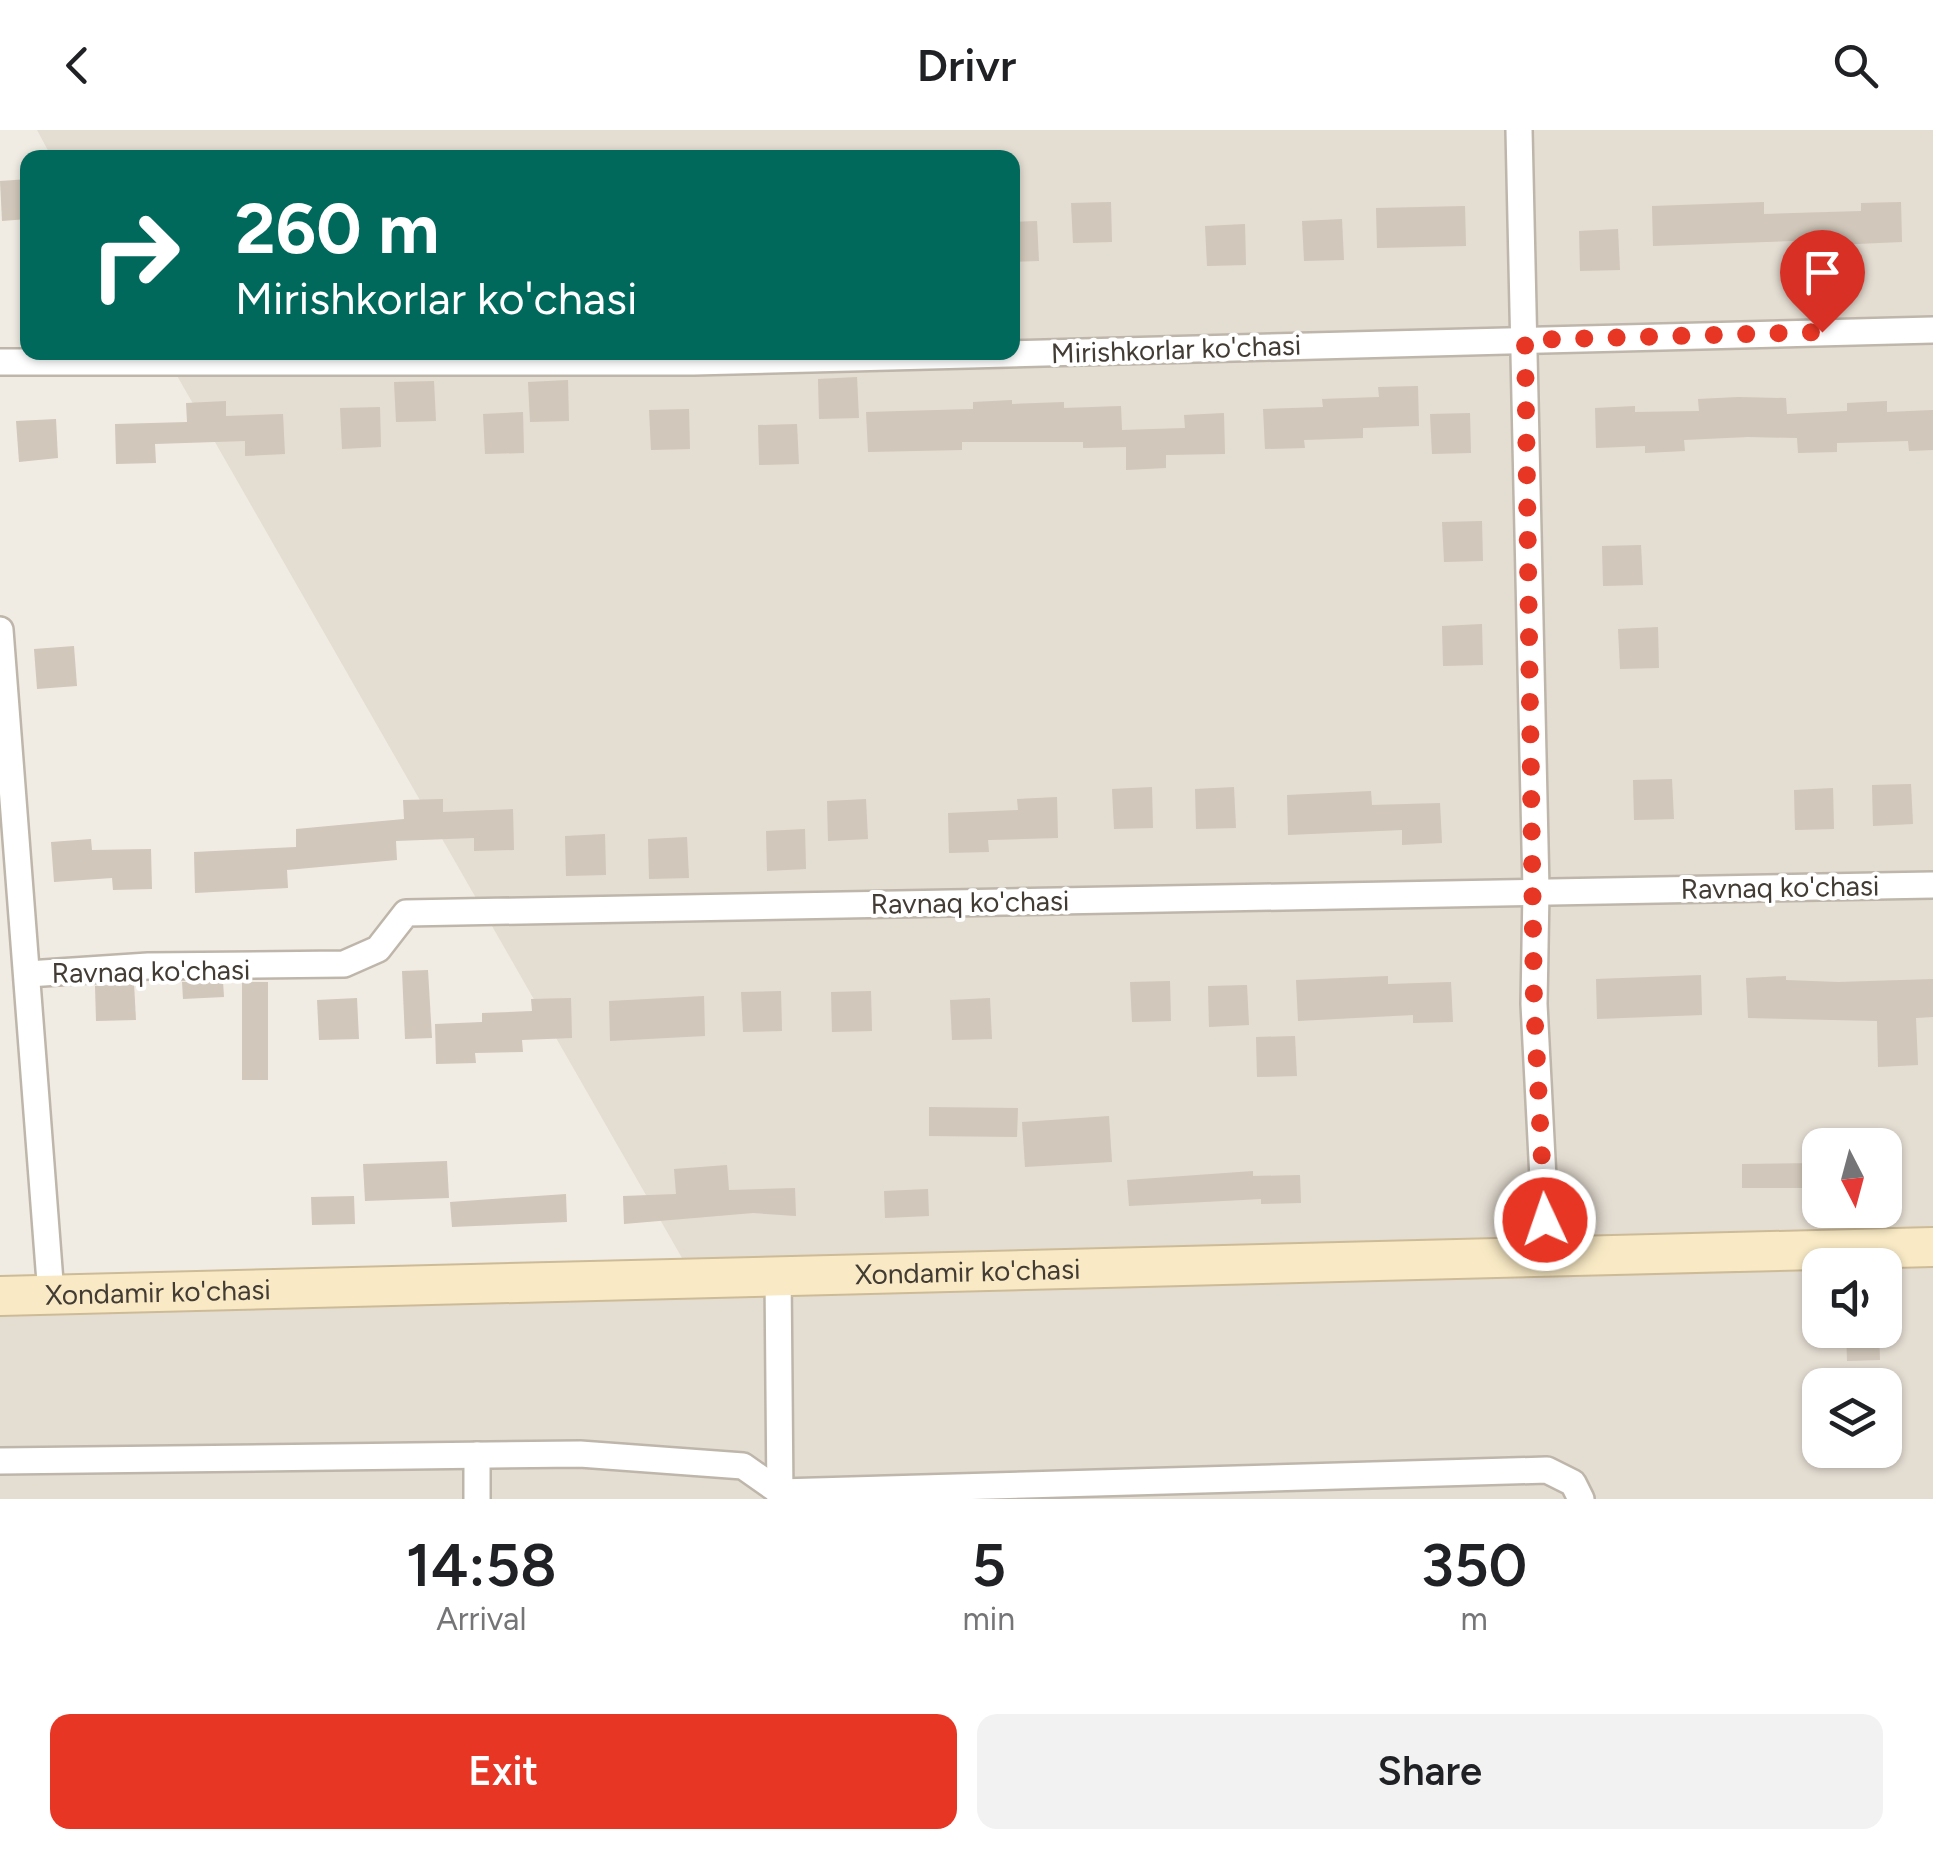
<!DOCTYPE html>
<html lang="en">
<head>
<meta charset="utf-8">
<style>
	body { margin:0; font-family:Figtree,sans-serif; background:#f2f2f2; color:#202124; height:100vh; display:flex; flex-direction:column; font-size:38px; white-space:nowrap }
	* { box-sizing:border-box; margin:0 }
	p { font-size:32px; color:#757577 }
	.icon { flex:none; width:55px; height:55px; fill:none; stroke:currentColor; stroke-width:2; stroke-linecap:round; stroke-linejoin:round }
	.map { position:relative; height:1369px; overflow:hidden }
	.sheet { display:flex; flex-direction:column; background:#fff; flex:1 }
	.sheet>* { flex:none }
	.hud { position:absolute; left:20px; top:20px; width:1000px; height:210px; border-radius:20px; box-shadow:0 2px 8px #0004; background:#00695c; color:#fff; overflow:hidden }
	.needle { width:65px; rotate:174deg }
	.fabs { position:absolute; left:1802px; top:998px; display:grid; gap:20px }
	.fabs a { display:grid; place-items:center; width:100px; height:100px; border-radius:20px; background:#fff; box-shadow:0 2px 8px #0004; font-size:50px }
	.pin { position:absolute; display:grid; place-items:center; width:85px; height:85px; color:#fff; margin:-102px -42px; border-radius:50% 50% 50% 0; rotate:-45deg; box-shadow:0 0 10px #0007 }
	.pin .icon { rotate:45deg }
	.me { position:absolute; width:110px; margin:-55px; rotate:357deg; stroke-linejoin:round; filter:drop-shadow(0 0 8px #0008) }
	.turn { display:flex; align-items:center; gap:35px; height:210px; padding:0 50px; font-size:45px }
	.turn .icon { width:130px; height:130px; stroke-width:2.5 }
	.turn b { display:block; font-size:70px; line-height:85px }
	.eta { display:flex; justify-content:space-evenly; align-items:center; height:170px; text-align:center }
	.eta b { font-size:60px; font-weight:600; line-height:70px }
	.primary-button { display:flex; gap:20px; margin-top:auto; padding:20px 50px }
	.primary-button a { flex:1; height:115px; border-radius:20px; background:#e73624; color:#fff; font-size:40px; font-weight:600; line-height:115px; text-align:center }
	.primary-button a+a { background:#f2f2f2; color:#202124 }
	header { display:flex; justify-content:space-between; align-items:center; height:130px; padding:0 50px; background:#fff; font-size:45px; font-weight:600 }
	.map>svg:first-child { display:block }
	.residential { fill:#e4ddd2; fill-rule:evenodd }
	.building { fill:#d1c7ba }
	.lines { fill:none; stroke-linecap:round; stroke-linejoin:round }
	.street-casing { stroke:#beb6aa; stroke-width:30 }
	.secondary-casing { stroke:#cdbb97; stroke-width:42 }
	.street { stroke:#fff; stroke-width:25 }
	.secondary { stroke:#f9eac5; stroke-width:38 }
	.route { stroke:#e73624; stroke-width:18; stroke-dasharray:0 32.4 }
	.labels { text-anchor:middle; stroke-width:8; stroke-linejoin:round; paint-order:stroke }
	.street-label { font-size:28px; fill:#423c34; stroke:#fff }
</style>
</head>
<body>
<header><svg class="icon" aria-label="back" viewBox="0 0 24 24"><path d="M15 5l-7 7 7 7"/></svg>Drivr<svg class="icon" aria-label="search" viewBox="0 0 24 24"><circle cx="10" cy="10" r="6"/><path d="M15 15l6 6"/></svg></header>
<div class="map">
<svg width="1933" height="1369" viewBox="0 0 1933 1369">
	<rect width="100%" height="100%" fill="#f0ece4"/>
	<!-- residential -->
	<path class="residential" d="M37,0H1933V1369H0V1164L682,1128L164,223L1012,222V28H52ZM1820,1015H1885V1080H1820ZM1820,1135H1885V1200H1820ZM1820,1255H1885V1320H1820Z"/>
	<!-- building -->
	<g class="building">
		<polygon points="28,49 28,89 2,91 0,51"/>
		<polygon points="1111,72 1112,112 1073,113 1071,73"/>
		<polygon points="1764,72 1764,84 1861,81 1861,73 1901,72 1902,112 1834,115 1834,122 1795,123 1794,111 1653,116 1652,76"/>
		<polygon points="1465,76 1466,116 1377,118 1376,78"/>
		<polygon points="1342,89 1344,130 1304,131 1302,91"/>
		<polygon points="1037,91 1039,131 1012,132 1012,92"/>
		<polygon points="1245,94 1246,135 1207,136 1205,96"/>
		<polygon points="1618,99 1620,140 1580,141 1579,101"/>
		<polygon points="857,247 859,288 819,289 818,249"/>
		<polygon points="568,250 569,291 530,292 528,252"/>
		<polygon points="434,251 436,291 396,292 394,252"/>
		<polygon points="1418,256 1419,296 1363,298 1363,308 1304,310 1305,318 1265,319 1263,279 1323,277 1322,269 1379,267 1378,257"/>
		<polygon points="1738,267 1786,268 1787,284 1847,281 1847,273 1887,271 1887,282 1933,280 1933,320 1909,321 1908,311 1837,313 1837,322 1798,323 1797,308 1748,307 1684,310 1685,321 1645,323 1645,316 1596,318 1595,278 1635,276 1635,282 1699,281 1698,269"/>
		<polygon points="1012,270 1012,274 1064,272 1064,278 1121,276 1122,300 1185,298 1184,285 1224,283 1225,324 1166,325 1166,338 1126,340 1126,317 1083,318 1083,312 962,312 962,320 868,322 866,282 973,279 973,272"/>
		<polygon points="226,271 226,286 283,284 285,324 245,326 245,311 155,314 156,333 116,334 115,294 187,292 186,273"/>
		<polygon points="380,277 381,317 342,319 340,278"/>
		<polygon points="689,279 690,319 651,320 649,280"/>
		<polygon points="523,282 524,323 485,324 483,284"/>
		<polygon points="1470,283 1471,323 1432,324 1430,284"/>
		<polygon points="56,289 58,328 19,332 16,291"/>
		<polygon points="797,294 799,334 759,335 758,295"/>
		<polygon points="1482,391 1483,431 1444,432 1442,392"/>
		<polygon points="1641,415 1643,455 1603,456 1602,416"/>
		<polygon points="1482,494 1483,535 1443,536 1442,496"/>
		<polygon points="1658,497 1659,538 1620,539 1618,499"/>
		<polygon points="74,516 77,556 37,559 34,519"/>
		<polygon points="1672,649 1674,689 1634,690 1633,650"/>
		<polygon points="1911,654 1913,694 1873,696 1872,655"/>
		<polygon points="1152,657 1153,698 1114,699 1112,659"/>
		<polygon points="1234,657 1236,698 1196,699 1195,659"/>
		<polygon points="1833,658 1834,699 1795,700 1794,660"/>
		<polygon points="1371,661 1372,675 1440,673 1442,713 1402,715 1402,700 1288,705 1287,665"/>
		<polygon points="1057,667 1058,708 988,710 989,722 949,723 948,683 1018,680 1017,669"/>
		<polygon points="443,669 443,682 513,679 514,720 474,721 474,708 396,711 397,730 287,740 288,758 195,763 194,722 296,717 296,699 404,689 403,670"/>
		<polygon points="866,669 868,709 828,711 827,671"/>
		<polygon points="805,699 806,739 767,741 766,701"/>
		<polygon points="605,704 606,745 566,746 565,706"/>
		<polygon points="687,707 689,748 649,749 648,709"/>
		<polygon points="91,709 92,720 151,719 152,759 113,760 112,748 54,752 51,712"/>
		<polygon points="428,840 432,908 405,909 402,841"/>
		<polygon points="1701,845 1702,885 1597,889 1596,849"/>
		<polygon points="1388,846 1388,854 1451,852 1453,892 1413,893 1413,885 1298,891 1296,850"/>
		<polygon points="1786,846 1786,850 1838,852 1933,849 1933,887 1916,888 1918,935 1878,937 1877,891 1748,888 1746,848"/>
		<polygon points="223,851 224,867 183,869 182,852"/>
		<polygon points="1170,851 1171,891 1132,892 1130,852"/>
		<rect x="242" y="852" width="26" height="98"/>
		<polygon points="134,853 136,890 96,891 95,856"/>
		<polygon points="1247,855 1249,895 1209,897 1208,856"/>
		<polygon points="781,861 782,901 743,902 741,862"/>
		<polygon points="871,861 872,901 832,902 831,862"/>
		<polygon points="704,866 705,906 610,911 609,871"/>
		<polygon points="357,868 359,909 319,910 317,870"/>
		<polygon points="571,868 572,908 522,910 523,922 475,923 476,933 436,934 435,894 482,892 482,883 532,881 531,869"/>
		<polygon points="990,868 992,909 952,910 950,870"/>
		<polygon points="1295,906 1297,946 1257,947 1256,907"/>
		<polygon points="929,977 1018,978 1017,1007 929,1006"/>
		<polygon points="1109,986 1112,1032 1025,1037 1022,992"/>
		<polygon points="447,1031 449,1068 365,1071 363,1034"/>
		<polygon points="1820,1033 1820,1058 1742,1058 1742,1034"/>
		<polygon points="727,1035 729,1060 795,1058 796,1086 753,1083 624,1094 623,1066 676,1064 674,1039"/>
		<polygon points="1253,1041 1253,1046 1300,1045 1301,1073 1261,1074 1261,1069 1129,1076 1127,1050"/>
		<polygon points="928,1059 929,1086 885,1088 884,1061"/>
		<polygon points="566,1064 567,1092 452,1097 450,1072"/>
		<polygon points="354,1066 355,1094 312,1095 311,1067"/>
		<polygon points="1846,1200 1879,1200 1880,1230 1847,1231"/>
	</g>
	<g class="lines">
		<defs>
			<g id="street">
				<polyline points="1519,0 1536,760 1534,874 1547,1126"/>
				<polyline points="0,232 694,232 1933,200"/>
				<polyline points="0,500 51,1165"/>
				<polyline points="28,844 148,836 344,834 378,819 406,783 1933,755"/>
				<polyline points="778,1144 780,1369"/>
				<polyline points="0,1331 580,1324 743,1336 780,1362 1547,1340 1573,1353 1581,1369"/>
				<polyline points="477,1369 477,1325"/>
			</g>
			<g id="secondary">
				<path id="s1" d="M0,1166L1933,1117"/>
			</g>
		</defs>
		<!-- street casing -->
		<use href="#street" class="street-casing"/>
		<!-- secondary casing -->
		<use href="#secondary" class="secondary-casing"/>
		<!-- street -->
		<use href="#street" class="street"/>
		<!-- secondary -->
		<use href="#secondary" class="secondary"/>
	</g>
	<g class="lines">
		<!-- route -->
		<polyline class="route" points="1545,1090 1534,874 1525,210 1822,202"/>
	</g>
	<g class="labels">
		<!-- street labels -->
		<g class="street-label">
			<text transform="translate(1176 219) rotate(-2)" y="10">Mirishkorlar ko'chasi</text>
			<text transform="translate(1780 757) rotate(-1)" y="10">Ravnaq ko'chasi</text>
			<text transform="translate(970 772) rotate(-1)" y="10">Ravnaq ko'chasi</text>
			<text transform="translate(151 841) rotate(-1)" y="10">Ravnaq ko'chasi</text>
			<text dy="10" stroke="none"><textPath href="#s1" startOffset="968">Xondamir ko'chasi</textPath></text>
			<text dy="10" stroke="none"><textPath href="#s1" startOffset="158">Xondamir ko'chasi</textPath></text>
		</g>
	</g>
</svg>
<div class="fabs">
<a><svg class="needle" viewBox="-14 -14 28 28"><path d="M0-13l5 13h-10z" fill="#e53935"/><path d="M0 13l5-13h-10z" fill="#757577"/></svg></a>
<a><svg class="icon" aria-label="sound" viewBox="0 0 24 24"><path d="M4 9h4l5-4v14l-5-4H4zM17 9q2 3 0 6"/></svg></a>
<a><svg class="icon" aria-label="layers" viewBox="0 0 24 24"><path d="M12 4l9 5-9 5-9-5zM3 14l9 5 9-5"/></svg></a>
</div>
<div class="pin" style="left:1822px;top:202px;background:#d93025"><svg class="icon" aria-label="arrive" viewBox="0 0 24 24"><path d="M6 21V4h12l-3 4 3 4H6"/></svg></div>
<svg class="me" style="left:1545px;top:1090px" viewBox="-20 -20 40 40"><circle r="17" fill="#e73624" stroke="#fff" stroke-width="3"/><path d="M0-11L8 9 0 5-8 9z" fill="#fff"/></svg>
<div class="hud">
<div class="turn"><svg class="icon" aria-label="right" viewBox="0 0 24 24"><path d="M7 20v-9h11M14 6l5 5-5 5"/></svg><div><b>260 m</b>Mirishkorlar ko'chasi</div></div>
</div>
</div>
<section class="sheet">
<div class="eta">
<div><b>14:58</b><p>Arrival</p></div>
<div><b>5</b><p>min</p></div>
<div><b>350</b><p>m</p></div>
</div>
<div class="primary-button"><a>Exit</a><a>Share</a></div>
</section>
</body>
</html>
